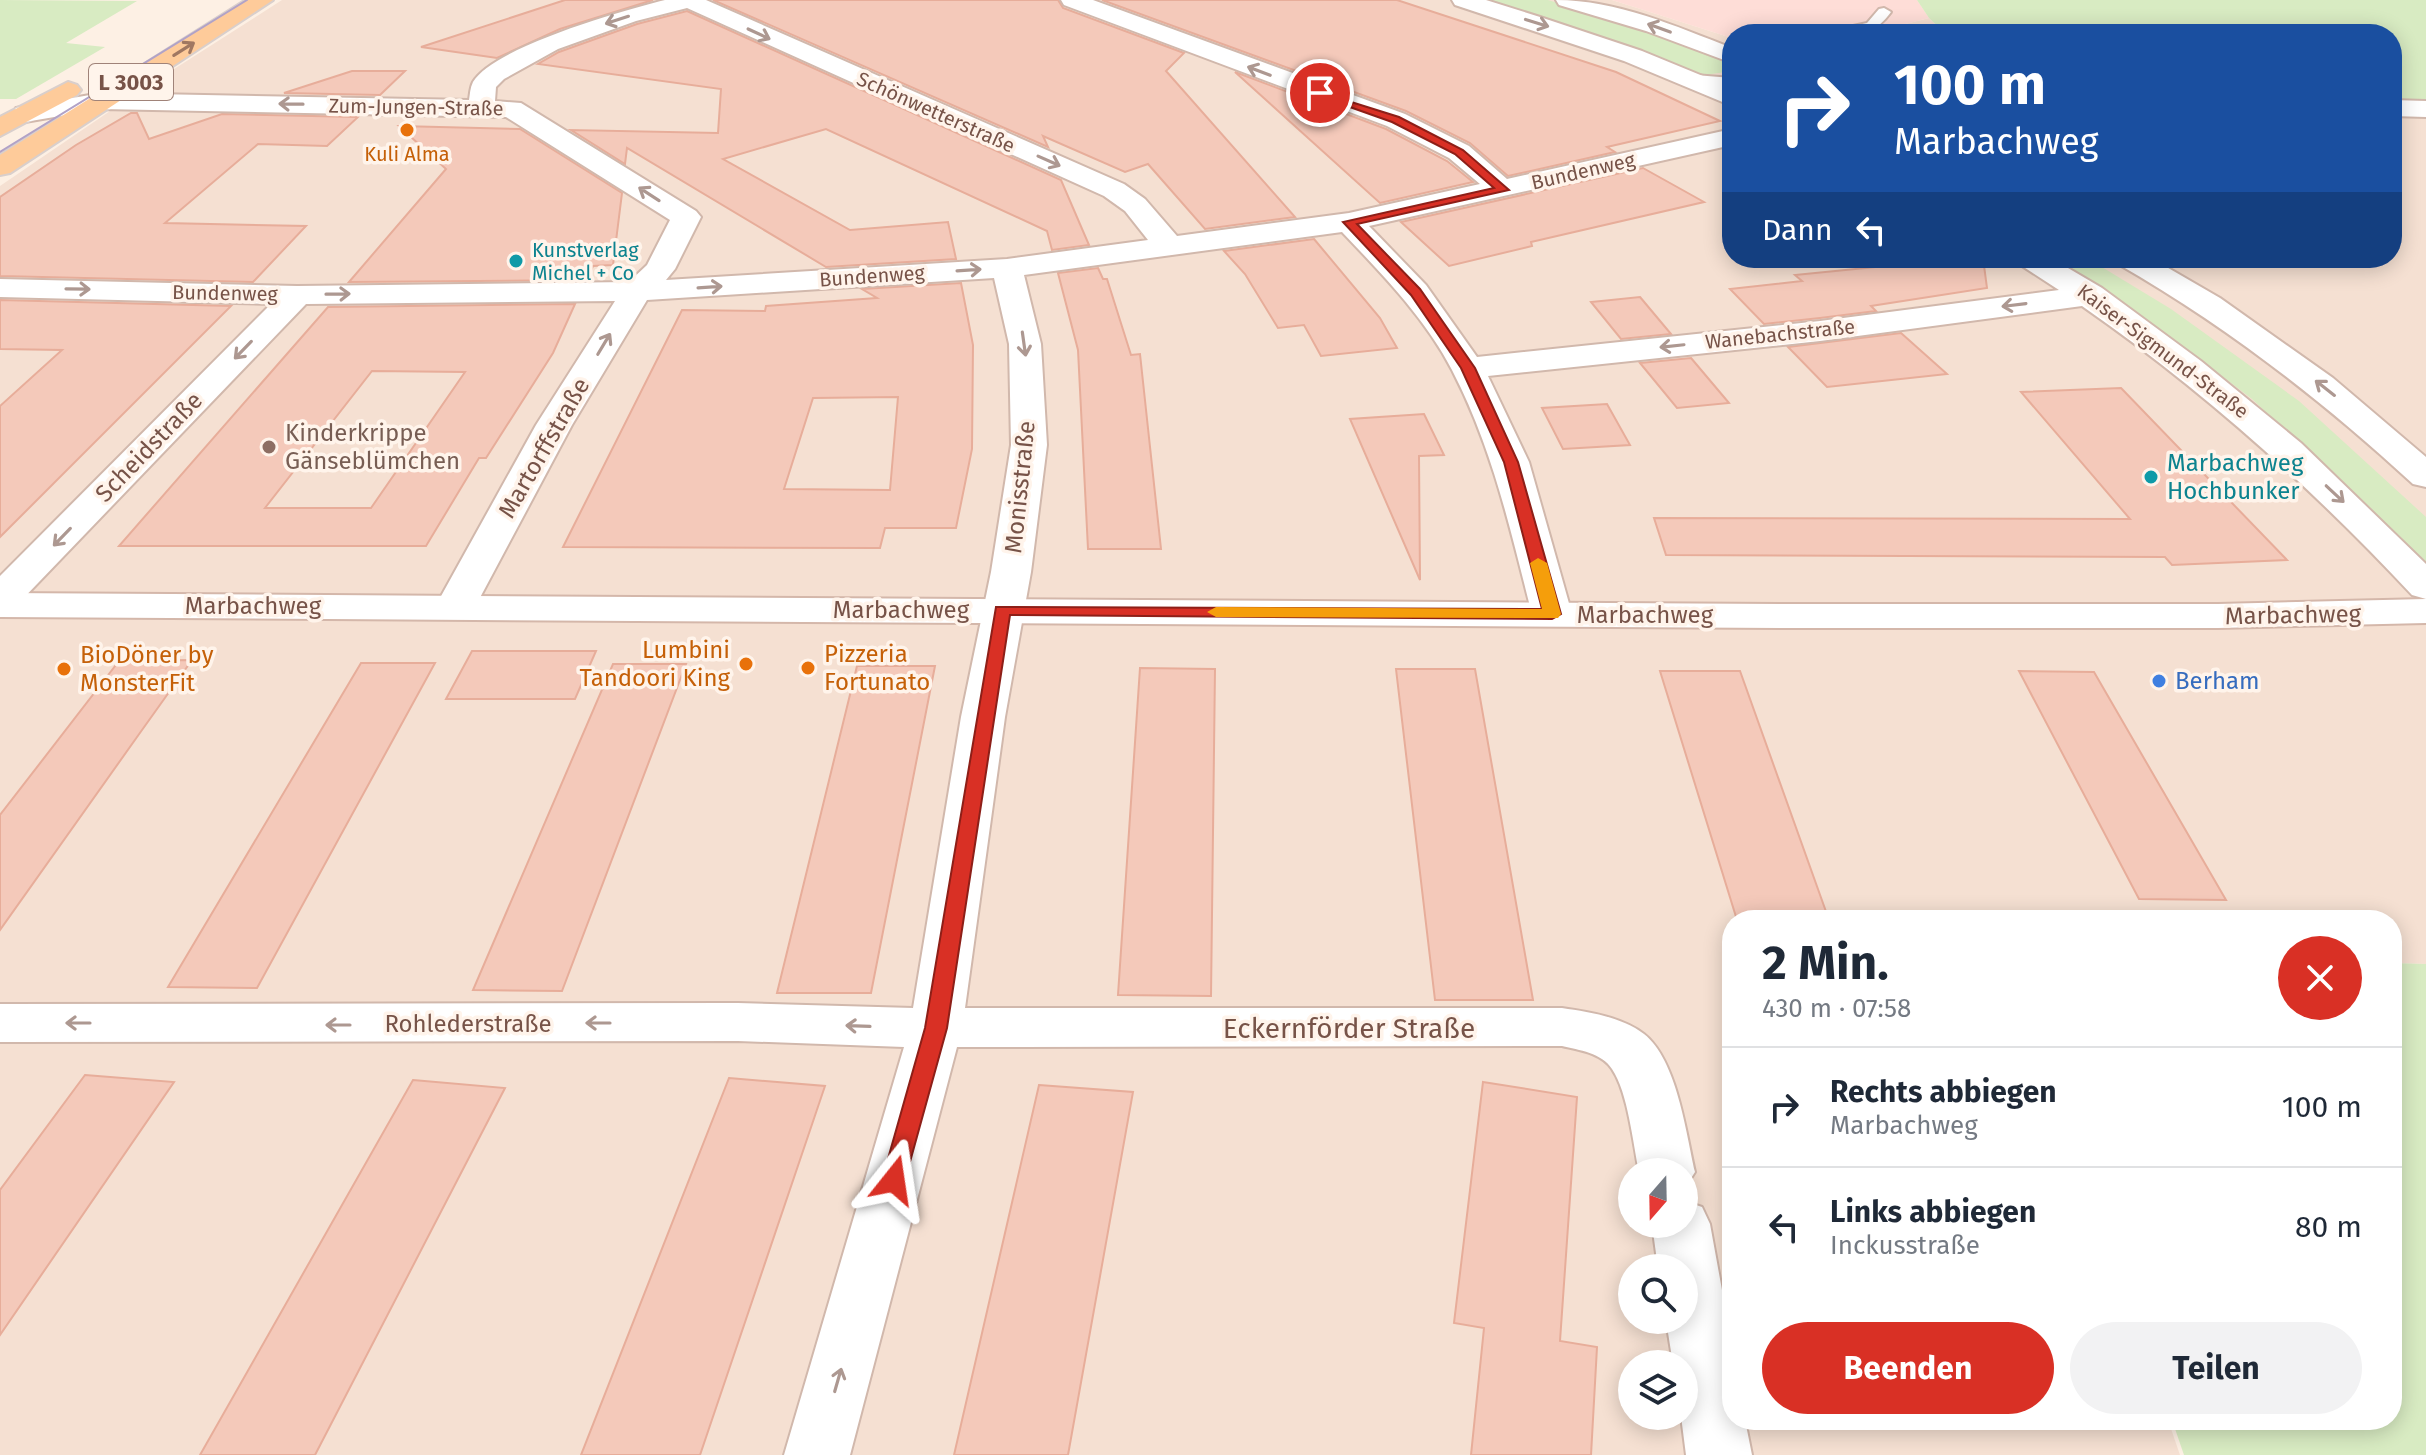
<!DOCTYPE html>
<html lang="de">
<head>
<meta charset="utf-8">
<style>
	body { margin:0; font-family:"Fira Sans",sans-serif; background:#f2f2f3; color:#1f2937; height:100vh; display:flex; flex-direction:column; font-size:30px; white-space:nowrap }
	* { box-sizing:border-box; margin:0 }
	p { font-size:26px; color:#747a83 }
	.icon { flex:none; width:44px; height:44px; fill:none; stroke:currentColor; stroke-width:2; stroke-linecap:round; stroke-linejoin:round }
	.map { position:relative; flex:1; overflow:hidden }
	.sheet { position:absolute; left:1722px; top:910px; width:680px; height:520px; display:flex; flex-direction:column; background:#fff; border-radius:32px; box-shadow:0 4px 20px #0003 }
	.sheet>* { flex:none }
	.hud { position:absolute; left:1722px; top:24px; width:680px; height:244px; border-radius:32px; box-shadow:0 4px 20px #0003; background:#1a4fa0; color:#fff; overflow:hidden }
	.needle { width:52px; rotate:200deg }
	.fabs { position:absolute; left:1618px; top:1158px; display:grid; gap:16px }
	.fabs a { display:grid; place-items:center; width:80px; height:80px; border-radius:50%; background:#fff; box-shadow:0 4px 20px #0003; font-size:40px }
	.pin { position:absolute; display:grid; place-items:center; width:68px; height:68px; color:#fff; margin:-34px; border:4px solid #fff; border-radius:50%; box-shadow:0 2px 8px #0007 }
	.me { position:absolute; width:88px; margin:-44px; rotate:15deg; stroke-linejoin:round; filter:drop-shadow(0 0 6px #0008) }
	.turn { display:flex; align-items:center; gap:28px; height:168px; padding:0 40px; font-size:36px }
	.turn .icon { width:104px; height:104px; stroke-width:2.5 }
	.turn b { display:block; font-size:56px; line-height:68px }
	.then { display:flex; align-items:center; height:76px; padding:0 40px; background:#0003; gap:16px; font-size:30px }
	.round { display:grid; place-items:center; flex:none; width:84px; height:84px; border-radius:42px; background:#f2f2f3 }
	.headline { display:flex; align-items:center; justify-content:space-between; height:136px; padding:0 40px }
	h1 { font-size:48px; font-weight:700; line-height:60px }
	.primary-button { display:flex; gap:16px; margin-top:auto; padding:16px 40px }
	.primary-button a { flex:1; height:92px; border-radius:48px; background:#d93025; color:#fff; font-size:32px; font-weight:700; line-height:92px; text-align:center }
	.primary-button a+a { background:#f2f2f3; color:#1f2937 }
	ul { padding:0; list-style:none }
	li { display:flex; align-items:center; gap:24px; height:120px; padding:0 40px; border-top:2px solid #e0e1e3 }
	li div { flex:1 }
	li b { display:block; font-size:30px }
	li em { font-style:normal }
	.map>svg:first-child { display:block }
	.residential { fill:#f5e0d2; fill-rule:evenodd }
	.commercial { fill:#feddd7 }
	.green { fill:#d8ebc2 }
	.building { fill:#f4c9ba; stroke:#e7ad9a; stroke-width:2; fill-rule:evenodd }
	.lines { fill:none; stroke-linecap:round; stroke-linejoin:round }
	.service-casing { stroke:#d1b8ac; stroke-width:4 }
	.minor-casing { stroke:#d1b8ac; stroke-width:4 }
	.secondary-casing { stroke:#d4b7aa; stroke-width:4 }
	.primary-casing { stroke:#d9cfcc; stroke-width:4 }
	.service { fill:#fff; fill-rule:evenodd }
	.minor { fill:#fff; fill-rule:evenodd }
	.secondary { fill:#fff; fill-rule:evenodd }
	.primary { fill:#fecb9a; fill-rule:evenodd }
	.tram { stroke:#b1a2c7; stroke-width:2 }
	.oneway { stroke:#ad9891 }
	.oneway2 { stroke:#a07761 }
	.route { fill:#d93025; stroke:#8d1f18; stroke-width:2 }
	.slow { fill:#f59e0b }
	.food-dot { fill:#e8710a; stroke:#fff4eb; stroke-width:3 }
	.culture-dot { fill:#0f9aa8; stroke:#fff4eb; stroke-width:3 }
	.education-dot { fill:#8d6e63; stroke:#fff4eb; stroke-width:3 }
	.shop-dot { fill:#3f7fe0; stroke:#fff4eb; stroke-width:3 }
	.labels { text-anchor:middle; stroke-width:7; stroke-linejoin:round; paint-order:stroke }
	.far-street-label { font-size:20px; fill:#775348; stroke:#fff4eb }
	.far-food-label { font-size:20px; fill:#c56008; stroke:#fff4eb }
	.far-culture-label { font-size:20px; fill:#0d838f; stroke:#fff4eb; text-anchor:start }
	.shield { fill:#fff4eb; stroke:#a08379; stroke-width:2 }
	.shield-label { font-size:22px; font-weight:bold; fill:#775348 }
	.education-label { font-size:24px; fill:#785e54; stroke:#fff4eb; text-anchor:start }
	.street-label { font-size:24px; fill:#775348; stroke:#fff4eb }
	.culture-label { font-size:24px; fill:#0d838f; stroke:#fff4eb; text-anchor:start }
	.food-label { font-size:24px; fill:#c56008; stroke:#fff4eb; text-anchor:start }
	.shop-label { font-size:24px; fill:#366cbe; stroke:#fff4eb; text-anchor:start }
	.near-street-label { font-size:28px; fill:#775348; stroke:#fff4eb }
</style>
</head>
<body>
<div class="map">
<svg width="2426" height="1455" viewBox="0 0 2426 1455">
	<rect width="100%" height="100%" fill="#fdf0e4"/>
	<!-- residential -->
	<g class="residential">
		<path d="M282,0H1612L1732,38V258H2392V99L2426,101V964L2392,963V920H1732V1420H2168L2180,1455H0V186L135,94ZM1632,1172H1684V1224H1632ZM1632,1268H1684V1320H1632ZM1632,1364H1684V1416H1632Z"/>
		<polygon points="1929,18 1946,34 1866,34"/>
	</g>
	<!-- commercial -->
	<polygon class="commercial" points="1612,0 1917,0 1929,18 1866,34 1732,34 1732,38"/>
	<!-- green -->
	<g class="green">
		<polygon points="0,0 137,1 66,43 105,47 16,99 0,99"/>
		<polygon points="1482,0 1548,0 1645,30 1732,64 1732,71 1705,75 1607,39"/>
		<polygon points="1917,0 2426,0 2426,101 2392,99 2392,34 1946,34 1929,18"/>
		<polygon points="2051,258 2087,258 2171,309 2299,401 2426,517 2426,565 2252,399 2162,331"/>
		<polygon points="2392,963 2426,964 2426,1455 2184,1455 2172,1420 2392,1420"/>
	</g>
	<!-- building -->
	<g class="building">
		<polygon points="565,0 653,0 560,29 497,58 421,47"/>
		<polygon points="713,0 1058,0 1063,8 1184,53 1166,71 1295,217 1205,229 1148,164 1125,172 1043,136 1048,147"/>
		<polygon points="1102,0 1397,0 1616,72 1720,121 1607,147 1615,152 1508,176 1470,143 1406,111"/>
		<polygon points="687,11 1061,180 1089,245 1052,250 1047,231 826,129 723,159 850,230 948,222 956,259 826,267 627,148 625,164 571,130 718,133 721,89 538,64 559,52 637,24"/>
		<polygon points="352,71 405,71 380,95 284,93"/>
		<polygon points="1235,72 1386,129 1447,161 1473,182 1380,203"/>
		<polygon points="131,113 137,113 149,139 222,114 358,117 327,146 258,144 165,223 306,226 253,282 0,276 0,197 76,145"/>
		<polygon points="399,126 520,129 622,193 613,265 593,266 587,280 349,282 446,169"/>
		<polygon points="1643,168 1704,202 1531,242 1532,246 1449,266 1401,222"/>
		<polygon points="1314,239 1380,318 1397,348 1321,356 1304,325 1278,328 1245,274 1224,251"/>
		<polygon points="1966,258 1983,258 1987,288 1871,306 1876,311 1820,318 1764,324 1730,289 1802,281 1795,275"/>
		<polygon points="1098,268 1103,279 1107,279 1131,355 1140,354 1161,549 1088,549 1078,350 1058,273"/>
		<path d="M961,283L973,345L972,449L956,528H885L880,548L563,547L682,310L765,311L766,306L877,298L862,289ZM898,397L890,490L784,489L813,398Z"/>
		<polygon points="1640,297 1671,334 1621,339 1591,302"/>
		<polygon points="0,300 231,306 0,537 0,406 62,350 0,349"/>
		<path d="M575,304L553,353L486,458H479L426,546H119L328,307ZM372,371L465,372L371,508H265Z"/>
		<polygon points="1901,333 1947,374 1827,387 1788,347"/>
		<polygon points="1691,358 1729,403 1677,408 1640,363"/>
		<polygon points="2121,388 2287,560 2172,565 2165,557 1666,555 1654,518 2130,519 2021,392"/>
		<polygon points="1607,404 1630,445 1563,449 1542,408"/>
		<polygon points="1424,414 1444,455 1419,456 1420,580 1350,419"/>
		<polygon points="472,651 596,651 575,699 446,699"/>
		<polygon points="192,660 142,730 0,930 0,815 119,661"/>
		<polygon points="361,663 435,663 257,988 168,987"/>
		<polygon points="613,664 686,664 562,991 473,990"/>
		<polygon points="857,666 935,666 871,993 777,993"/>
		<polygon points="1140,668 1215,669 1211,996 1118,995"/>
		<polygon points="1396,669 1475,669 1533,1000 1435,1000"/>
		<polygon points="1660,671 1740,671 1829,920 1737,920"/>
		<polygon points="2019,671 2094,672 2226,900 2139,899"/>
		<polygon points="85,1075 174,1082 0,1335 0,1190"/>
		<polygon points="729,1078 825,1086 700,1455 581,1455"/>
		<polygon points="413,1080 505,1088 315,1455 200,1455"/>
		<polygon points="1483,1082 1577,1097 1560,1341 1597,1347 1591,1455 1471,1455 1484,1328 1454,1323"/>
		<polygon points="1039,1085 1133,1092 1068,1455 954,1455"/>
	</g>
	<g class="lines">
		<defs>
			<g id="service">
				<path d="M1884,8L1891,12C1873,37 1857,34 1827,34L1830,31L1867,23L1879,9Z"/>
				<polygon points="1695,75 1732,78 1732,88 1689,83 1689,77"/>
			</g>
			<g id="minor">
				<path d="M665,0H706L1124,184L1145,199L1177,236L1349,213L1480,184L1449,158L1387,126L1064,5L1061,0H1093L1405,114L1469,146L1507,179L1732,129V145L1369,226L1426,285L1477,357L1820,321L2059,290L2019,264L2015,258H2051L2102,288L2201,361L2301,443L2426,564V599L2412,595C2311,487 2203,390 2082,306L1820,341L1488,376L1529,462L1572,614L1566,623L1552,626L1538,623L1532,614C1510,529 1493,449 1452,370C1425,318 1382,274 1342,232L1024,275L1041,344L1047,445L1031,572L1005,717L965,1008H1562C1589,1012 1622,1017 1644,1034C1677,1060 1686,1133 1695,1172L1684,1189V1172H1639C1633,1144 1628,1092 1612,1069C1602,1053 1579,1050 1562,1046L957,1047L850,1455H784L904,1047L738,1041L0,1042V1004L738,1003L913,1008L961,717L991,572L1011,445L1009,344L994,278L647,300L572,425L475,607L469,616L455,619L441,616L435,607L536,425L615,301L306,304L14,608L0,611V576L271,304L0,297V279L297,286L629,282L647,265L670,220L506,117L101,109L25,122L16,120L12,114L16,108L101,93L469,100C470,94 470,88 473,82C494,47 624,10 665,0ZM687,8L1104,196L1125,211L1148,240L1007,259L666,280L675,269L701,217L696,211L521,103L495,101L496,87L504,79L558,49L636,21Z"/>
				<polygon points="1452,0 1486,0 1540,17 1642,51 1732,88 1732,106 1624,61 1455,5"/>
				<path d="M1556,0C1617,0 1675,26 1732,48V63L1646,31L1559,5Z"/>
				<polygon points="2392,100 2426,101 2426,117 2392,116"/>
				<path d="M2114,258H2151L2220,298L2333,378L2426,457V487L2413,484C2322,400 2226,326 2118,264Z"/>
				<polygon points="1684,1201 1702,1207 1710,1224 1732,1345 1732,1420 1745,1420 1752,1455 1686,1455 1681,1416 1684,1416 1684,1364 1673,1364 1666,1320 1684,1320 1684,1268 1658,1268 1652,1224 1684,1224"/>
			</g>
			<polygon id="secondary" points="0,593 1788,604 2218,604 2426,599 2426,623 2218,628 1788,628 0,617"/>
			<g id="primary">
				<polygon points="246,0 273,0 10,173 0,175 0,155"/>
				<polygon points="68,82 77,85 81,90 77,95 0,136 0,117"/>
			</g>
		</defs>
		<!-- service casing -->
		<use href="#service" class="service-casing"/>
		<!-- minor casing -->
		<use href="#minor" class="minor-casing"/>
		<!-- secondary casing -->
		<use href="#secondary" class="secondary-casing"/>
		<!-- primary casing -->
		<use href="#primary" class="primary-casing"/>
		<!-- service -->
		<use href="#service" class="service"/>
		<!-- minor -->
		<use href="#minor" class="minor"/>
		<!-- secondary -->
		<use href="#secondary" class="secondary"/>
		<!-- primary -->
		<use href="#primary" class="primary"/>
		<!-- tram -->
		<polyline class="tram" points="0,152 247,0"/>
	</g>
	<!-- one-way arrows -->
	<defs><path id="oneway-shaft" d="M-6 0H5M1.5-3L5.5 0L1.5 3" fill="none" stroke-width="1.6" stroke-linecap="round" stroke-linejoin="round" transform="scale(2)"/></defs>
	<g class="oneway">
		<use href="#oneway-shaft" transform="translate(617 20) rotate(162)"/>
		<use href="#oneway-shaft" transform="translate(1537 23) rotate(17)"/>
		<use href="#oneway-shaft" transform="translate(1659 28) rotate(-160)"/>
		<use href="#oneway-shaft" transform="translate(759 34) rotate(25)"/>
		<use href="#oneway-shaft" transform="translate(1259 71) rotate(-159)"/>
		<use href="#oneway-shaft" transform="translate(291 104) rotate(-179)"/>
		<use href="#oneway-shaft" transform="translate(1049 161) rotate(24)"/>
		<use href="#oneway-shaft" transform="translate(649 194) rotate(-147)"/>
		<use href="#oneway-shaft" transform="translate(969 270) rotate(-4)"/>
		<use href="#oneway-shaft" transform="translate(710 287) rotate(-4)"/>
		<use href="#oneway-shaft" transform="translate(78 289) rotate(1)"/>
		<use href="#oneway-shaft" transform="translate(338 294) rotate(-1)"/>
		<use href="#oneway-shaft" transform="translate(2014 305) rotate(173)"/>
		<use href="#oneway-shaft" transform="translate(604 344) rotate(-59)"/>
		<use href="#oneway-shaft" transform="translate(1024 344) rotate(82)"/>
		<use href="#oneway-shaft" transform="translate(1672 346) rotate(174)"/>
		<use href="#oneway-shaft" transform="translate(243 350) rotate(134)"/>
		<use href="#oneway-shaft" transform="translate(2325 388) rotate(-142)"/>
		<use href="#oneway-shaft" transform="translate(2335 494) rotate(43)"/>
		<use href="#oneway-shaft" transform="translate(62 537) rotate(134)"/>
		<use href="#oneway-shaft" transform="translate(78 1023) rotate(-180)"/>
		<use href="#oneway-shaft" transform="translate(598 1023) rotate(180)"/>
		<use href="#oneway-shaft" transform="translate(338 1025) rotate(180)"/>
		<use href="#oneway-shaft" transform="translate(858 1026) rotate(-178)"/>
		<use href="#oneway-shaft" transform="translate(838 1380) rotate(-74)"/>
	</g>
	<use class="oneway2" href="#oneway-shaft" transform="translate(184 49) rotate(-32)"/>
	<!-- route -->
	<polygon class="route" points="1316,91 1399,117 1463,150 1509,190 1357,224 1420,289 1475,368 1518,462 1561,614 1552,619 1010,615 947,1028 905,1180 902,1187 894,1190 885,1187 882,1180 925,1028 996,607 1542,609 1504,462 1461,368 1411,295 1343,222 1494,188 1455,154 1392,122 1316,95"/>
	<!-- slow -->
	<polygon class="slow" points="1538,558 1547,563 1561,614 1558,618 1216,617 1207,612 1216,607 1542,609 1530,563"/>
	<!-- markers -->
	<g class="food-dot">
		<circle cx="407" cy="130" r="8"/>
		<circle cx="746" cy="664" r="8"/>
		<circle cx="808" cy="668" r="8"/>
		<circle cx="64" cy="669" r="8"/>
	</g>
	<g class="culture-dot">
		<circle cx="516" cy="261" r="8"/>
		<circle cx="2151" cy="477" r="8"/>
	</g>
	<circle class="education-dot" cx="269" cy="447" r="8"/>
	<circle class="shop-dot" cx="2159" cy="681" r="8"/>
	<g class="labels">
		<!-- far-street labels -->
		<g class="far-street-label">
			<text transform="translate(416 107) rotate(1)" y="7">Zum-Jungen-Straße</text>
			<text transform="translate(936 112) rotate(24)" y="7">Schönwetterstraße</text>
			<text transform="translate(1583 171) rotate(-13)" y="7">Bundenweg</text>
			<text transform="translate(872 276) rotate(-4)" y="7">Bundenweg</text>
			<text transform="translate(225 293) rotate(1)" y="7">Bundenweg</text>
			<text transform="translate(1780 334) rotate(-6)" y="7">Wanebachstraße</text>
			<text transform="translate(2163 351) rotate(37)" y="7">Kaiser-Sigmund-Straße</text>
		</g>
		<!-- far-food labels -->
		<g class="far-food-label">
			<text x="407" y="161">Kuli Alma</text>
		</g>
		<!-- far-culture labels -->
		<g class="far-culture-label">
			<text x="532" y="257">Kunstverlag<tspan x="532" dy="23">Michel + Co</tspan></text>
		</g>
		<!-- shield labels -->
		<rect class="shield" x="89" y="64" width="84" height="36" rx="6"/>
		<g class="shield-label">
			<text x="131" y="90">L 3003</text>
		</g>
		<!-- education labels -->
		<g class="education-label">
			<text x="285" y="441">Kinderkrippe<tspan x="285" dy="28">Gänseblümchen</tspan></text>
		</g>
		<!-- street labels -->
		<g class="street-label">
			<text transform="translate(149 447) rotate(-46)" y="8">Scheidstraße</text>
			<text transform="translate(544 448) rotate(-60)" y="8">Martorffstraße</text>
			<text transform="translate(1020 487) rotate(-84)" y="8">Monisstraße</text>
			<text x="253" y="614">Marbachweg</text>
			<text x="901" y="618">Marbachweg</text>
			<text x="1645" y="623">Marbachweg</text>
			<text transform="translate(2293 615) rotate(-1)" y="8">Marbachweg</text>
			<text x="468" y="1032">Rohlederstraße</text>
		</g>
		<!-- culture labels -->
		<g class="culture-label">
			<text x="2167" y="471">Marbachweg<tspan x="2167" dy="28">Hochbunker</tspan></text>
		</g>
		<!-- food labels -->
		<g class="food-label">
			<text x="730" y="658" text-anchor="end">Lumbini<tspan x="730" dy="28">Tandoori King</tspan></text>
			<text x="824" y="662">Pizzeria<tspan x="824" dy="28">Fortunato</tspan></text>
			<text x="80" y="663">BioDöner by<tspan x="80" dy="28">MonsterFit</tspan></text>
		</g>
		<!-- shop labels -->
		<g class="shop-label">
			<text x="2175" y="689">Berham</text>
		</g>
		<!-- near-street labels -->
		<g class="near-street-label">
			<text x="1349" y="1038">Eckernförder Straße</text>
		</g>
	</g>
</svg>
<div class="fabs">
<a><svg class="needle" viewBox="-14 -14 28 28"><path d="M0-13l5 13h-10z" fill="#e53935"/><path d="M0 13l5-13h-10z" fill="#747a83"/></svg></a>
<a><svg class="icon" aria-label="search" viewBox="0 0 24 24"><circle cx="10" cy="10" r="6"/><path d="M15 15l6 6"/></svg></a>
<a><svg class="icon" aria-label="layers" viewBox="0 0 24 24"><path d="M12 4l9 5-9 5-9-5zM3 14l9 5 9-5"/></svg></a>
</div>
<div class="pin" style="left:1320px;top:93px;background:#d93025"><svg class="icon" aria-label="arrive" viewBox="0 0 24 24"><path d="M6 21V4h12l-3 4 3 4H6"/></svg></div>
<svg class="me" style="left:894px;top:1180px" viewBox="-20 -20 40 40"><path d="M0-17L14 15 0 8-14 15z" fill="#d93025" stroke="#fff" stroke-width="4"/></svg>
<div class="hud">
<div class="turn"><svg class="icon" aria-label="right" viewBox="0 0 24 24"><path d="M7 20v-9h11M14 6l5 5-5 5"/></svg><div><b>100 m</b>Marbachweg</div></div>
<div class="then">Dann<svg class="icon" aria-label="left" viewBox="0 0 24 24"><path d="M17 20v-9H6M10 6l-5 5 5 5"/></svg></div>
</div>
<section class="sheet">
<div class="headline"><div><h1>2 Min.</h1><p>430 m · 07:58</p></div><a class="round" style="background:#d93025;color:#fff"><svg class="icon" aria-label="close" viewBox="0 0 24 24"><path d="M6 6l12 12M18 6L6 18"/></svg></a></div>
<ul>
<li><svg class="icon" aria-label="right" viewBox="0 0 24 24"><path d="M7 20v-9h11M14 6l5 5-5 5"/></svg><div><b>Rechts abbiegen</b><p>Marbachweg</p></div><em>100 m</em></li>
<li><svg class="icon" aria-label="left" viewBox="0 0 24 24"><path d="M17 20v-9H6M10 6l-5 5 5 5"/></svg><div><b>Links abbiegen</b><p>Inckusstraße</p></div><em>80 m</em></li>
</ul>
<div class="primary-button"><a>Beenden</a><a>Teilen</a></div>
</section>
</div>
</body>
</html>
